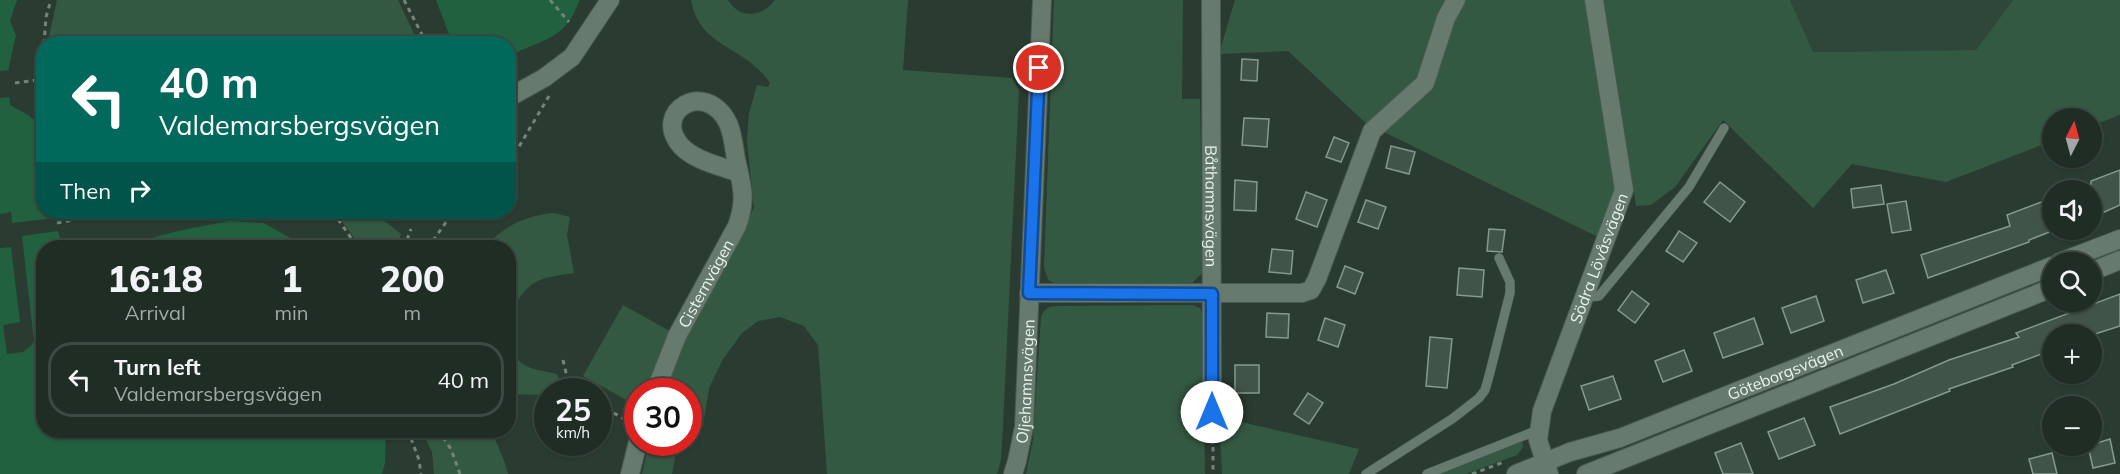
<!DOCTYPE html>
<html lang="en">
<head>
<meta charset="utf-8">
<style>
	body { margin:0; font-family:Mulish,sans-serif; background:#28352d; color:#f1f3f6; height:100vh; display:flex; flex-direction:column; font-size:22px; white-space:nowrap }
	* { box-sizing:border-box; margin:0 }
	p { font-size:20px; color:#a2a8a7 }
	.icon { flex:none; width:33px; height:33px; fill:none; stroke:currentColor; stroke-width:2; stroke-linecap:round; stroke-linejoin:round }
	.map { position:relative; flex:1; overflow:hidden }
	.side { position:absolute; left:36px; top:240px; width:480px; height:198px; display:flex; flex-direction:column; background:#202d25; border-radius:24px; box-shadow:0 2px 4px #0004,0 0 0 2px #3d4942 }
	.side>* { flex:none }
	.banner { position:absolute; left:36px; top:36px; width:480px; height:183px; border-radius:24px; box-shadow:0 2px 4px #0004,0 0 0 2px #3d4942; background:#00695c; color:#fff; overflow:hidden }
	.needle { width:39px; rotate:6deg }
	.buttons { position:absolute; left:2042px; top:108px; display:grid; gap:12px }
	.buttons a { display:grid; place-items:center; width:60px; height:60px; border-radius:50%; background:#202d25; box-shadow:0 2px 4px #0004,0 0 0 2px #3d4942; font-size:30px }
	.speed { position:absolute; left:534px; top:378px; display:flex; gap:12px; font-size:30px; font-weight:700; text-align:center }
	.speed>* { display:grid; place-content:center; width:78px; height:78px; border-radius:50%; background:#202d25; box-shadow:0 2px 4px #0004,0 0 0 2px #3d4942; line-height:1 }
	.speed small { font-size:15px; font-weight:400 }
	.speed .limit { border:9px solid #d22; background:#fff; color:#111 }
	.pin { position:absolute; display:grid; place-items:center; width:51px; height:51px; color:#fff; margin:-26px; border:3px solid #fff; border-radius:50%; box-shadow:0 2px 6px #0007 }
	.me { position:absolute; width:66px; margin:-33px; rotate:0deg; stroke-linejoin:round; filter:drop-shadow(0 0 4px #0008) }
	.turn { display:flex; align-items:center; gap:21px; height:126px; padding:0 24px; font-size:27px }
	.turn .icon { width:78px; height:78px; stroke-width:2.5 }
	.turn b { display:block; font-size:42px; line-height:51px }
	.then { display:flex; align-items:center; height:57px; padding:0 24px; background:#0003; gap:12px; font-size:22px }
	.eta { display:flex; justify-content:space-evenly; align-items:center; height:102px; text-align:center }
	.eta b { font-size:36px; font-weight:800; line-height:42px }
	ul { padding:0; list-style:none }
	li { display:flex; align-items:center; gap:18px; height:75px; margin:0 12px 9px; padding:0 12px; border:3px solid #3d4942; border-radius:24px }
	li div { flex:1 }
	li b { display:block; font-size:22px }
	li em { font-style:normal }
	.map>svg:first-child { display:block }
	.built { fill:#2e4738 }
	.green { fill:#345943 }
	.water { fill:#216140 }
	.pier { fill:#2a3c31 }
	.building { fill:#415448; stroke:#859a8c; stroke-width:1.5 }
	.lines { fill:none; stroke-linecap:round; stroke-linejoin:round }
	.lane-casing { stroke:#4a5950; stroke-width:10 }
	.street-casing { stroke:#4a5950; stroke-width:20 }
	.secondary-casing { stroke:#4a5950; stroke-width:20 }
	.path { stroke:#75847b; stroke-width:3; stroke-dasharray:4.5 4.5; stroke-linecap:butt }
	.lane { stroke:#667a6d; stroke-width:9 }
	.street { stroke:#667a6d; stroke-width:18 }
	.secondary { stroke:#667a6d; stroke-width:18 }
	.route-casing { stroke:#114b97; stroke-width:15 }
	.route { stroke:#1a73e8; stroke-width:10 }
	.labels { text-anchor:middle; stroke-width:4.5; stroke-linejoin:round; paint-order:stroke }
	.street-label { font-size:16px; fill:#e8f3ec; stroke:#19211c }
</style>
</head>
<body>
<div class="map">
<svg width="2120" height="474" viewBox="0 0 2120 474">
	<rect width="100%" height="100%" fill="#2a3c31"/>
	<!-- built -->
	<polygon class="built" points="1790,0 2013,0 1976,50 1812,52"/>
	<!-- green -->
	<g class="green">
		<polygon points="57,0 398,0 417,40 414,44 50,43 49,37"/>
		<path d="M691,0H728C740,20 762,17 775,0H908L903,70L1012,78L1019,90L1003,425L1001,460L997,474H827L818,345L804,326L780,317L758,321L742,333L723,359L709,388L703,426L689,437L688,392H638L637,406L583,376L623,305L686,340L754,208L747,141L749,113L757,85L768,87L770,83C745,45 700,49 691,0Z"/>
		<polygon points="1054,0 1183,0 1182,99 1200,99 1203,272 1190,285 1060,286 1048,280 1044,267"/>
		<polygon points="1235,0 1449,0 1422,78 1369,126 1288,51 1219,54"/>
		<polygon points="1463,0 1586,0 1617,188 1600,238 1382,131 1431,89 1453,19"/>
		<polygon points="1604,0 1790,0 1813,52 1976,50 2013,0 2120,0 2120,115 2091,126 2091,118 2052,118 2052,141 1946,182 1852,164 1813,208 1723,120 1675,187 1651,205 1636,206"/>
		<polygon points="335,212 373,212 401,234 397,247 361,247"/>
		<path d="M553,213L570,217L567,235L574,273C562,275 545,276 534,283C510,298 496,350 526,366C535,370 548,372 557,374L564,391L548,392L547,395H545L509,394L508,248L485,247C504,226 525,216 553,213Z"/>
		<path d="M1192,305L1200,308L1203,317L1205,474H1026L1033,440L1041,317C1044,309 1049,306 1057,306Z"/>
		<polygon points="1219,417 1359,449 1349,474 1222,474"/>
		<path d="M422,431H493C496,446 505,458 508,474H434L432,452Z"/>
		<polygon points="1522,439 1523,447 1517,455 1466,474 1437,474"/>
		<polygon points="649,443 684,443 676,452 672,474 642,474"/>
	</g>
	<!-- water -->
	<g class="water">
		<path d="M0,0H17L10,21L16,35L8,71L10,105L28,115L43,127L44,212H57C56,223 57,240 67,247L44,248V430L386,431L385,463L382,474H0Z"/>
		<path d="M436,0H580C576,7 574,15 569,21C556,41 528,45 509,56L508,44L458,43L449,34Z"/>
		<path d="M229,221L264,223L306,247H137C144,235 211,225 229,221Z"/>
	</g>
	<!-- pier -->
	<g class="pier">
		<polygon points="11,70 13,97 0,98 0,71"/>
		<polygon points="11,212 12,223 56,218 58,231 22,236 34,341 31,346 23,352 7,354 3,325 20,322 11,247 0,248 0,214"/>
	</g>
	<!-- building -->
	<g class="building">
		<polygon points="1242,59 1258,60 1257,81 1241,80"/>
		<polygon points="1244,118 1269,119 1267,147 1242,145"/>
		<polygon points="1334,137 1349,143 1341,162 1326,157"/>
		<polygon points="1391,146 1415,152 1409,174 1386,168"/>
		<polygon points="2120,170 2120,205 2091,218 2091,181"/>
		<polygon points="1235,180 1257,182 1256,211 1234,210"/>
		<polygon points="1720,182 1745,202 1730,222 1704,202"/>
		<polygon points="1881,185 1884,204 1853,208 1851,189"/>
		<polygon points="1306,192 1327,200 1317,227 1296,219"/>
		<polygon points="2052,198 2052,231 2029,240 2029,242 1928,278 1921,255 2010,226 2007,215"/>
		<polygon points="1366,200 1386,207 1378,229 1358,222"/>
		<polygon points="1906,201 1911,230 1892,233 1887,204"/>
		<polygon points="1489,229 1505,230 1502,252 1487,251"/>
		<polygon points="1679,231 1697,243 1683,262 1666,251"/>
		<polygon points="1272,249 1293,251 1291,274 1269,272"/>
		<polygon points="1345,266 1363,273 1355,294 1337,287"/>
		<polygon points="1459,268 1484,270 1482,297 1457,295"/>
		<polygon points="1886,270 1894,293 1863,303 1856,280"/>
		<polygon points="1632,291 1649,304 1635,323 1618,310"/>
		<polygon points="2120,294 2120,326 2095,334 2052,334 2052,350 2012,365 2013,367 1949,389 1950,391 1840,434 1830,407 1894,384 1949,360 2019,337 2016,333"/>
		<polygon points="1816,296 1824,321 1791,333 1782,308"/>
		<polygon points="1267,313 1289,314 1288,338 1266,337"/>
		<polygon points="1325,318 1345,325 1338,347 1318,340"/>
		<polygon points="1754,318 1763,344 1723,358 1714,333"/>
		<polygon points="1430,337 1452,339 1447,388 1426,386"/>
		<polygon points="1684,350 1692,371 1663,382 1655,361"/>
		<rect x="1235" y="365" width="24" height="28"/>
		<polygon points="1613,376 1621,399 1589,410 1581,386"/>
		<polygon points="1308,393 1323,403 1309,424 1294,414"/>
		<polygon points="1804,418 1815,445 1779,459 1768,432"/>
		<polygon points="2110,439 2115,463 2093,468 2088,446"/>
		<polygon points="1741,443 1753,474 1723,474 1715,453"/>
		<polygon points="2052,453 2057,474 2033,474 2029,459"/>
	</g>
	<g class="lines">
		<defs>
			<g id="lane">
				<polyline points="1584,295 1590,297 1599,296 1689,187 1724,128"/>
				<polyline points="1366,474 1452,419 1479,398 1485,390 1489,376 1510,293 1510,282 1499,258"/>
				<polyline points="1427,474 1538,430"/>
			</g>
			<g id="street">
				<path id="s1" d="M1211,0L1212,412"/>
				<polyline points="508,98 544,78 572,57 610,0"/>
				<polyline points="1029,293 1302,293 1311,290 1317,279 1372,131 1425,83 1446,18 1456,0"/>
				<path id="s2" d="M655,392L677,336L737,226C747,198 742,187 736,159C734,148 733,134 728,123C705,78 651,112 681,146C695,161 721,166 739,173"/>
				<polyline points="630,474 638,442"/>
				<path id="s3" d="M1013,474L1017,461L1024,427L1042,0"/>
				<path id="s4" d="M1549,474L1538,440L1542,411L1624,190L1594,0"/>
			</g>
			<g id="secondary">
				<polyline points="2060,262 2120,239"/>
				<polyline points="2091,272 2120,260"/>
				<path id="s5" d="M1516,474L1570,452L1620,438L2052,266"/>
				<polyline points="1586,474 2052,288"/>
			</g>
		</defs>
		<!-- lane casing -->
		<use href="#lane" class="lane-casing"/>
		<!-- street casing -->
		<use href="#street" class="street-casing"/>
		<!-- secondary casing -->
		<use href="#secondary" class="secondary-casing"/>
		<!-- path -->
		<g class="path">
			<polyline points="404,0 427,44"/>
			<polyline points="550,0 569,22"/>
			<polyline points="44,44 46,17 51,0"/>
			<polyline points="15,83 44,79"/>
			<polyline points="508,160 514,155 549,96"/>
			<polyline points="333,212 358,248"/>
			<polyline points="57,223 118,212"/>
			<polyline points="404,248 411,229"/>
			<polyline points="428,248 453,212"/>
			<polyline points="563,360 567,377 576,392"/>
			<polyline points="598,404 633,424"/>
			<polyline points="1213,429 1213,474"/>
			<polyline points="408,430 419,460 421,474"/>
			<polyline points="438,430 451,449 460,474"/>
			<polyline points="1472,474 1504,462"/>
		</g>
		<!-- lane -->
		<use href="#lane" class="lane"/>
		<!-- street -->
		<use href="#street" class="street"/>
		<!-- secondary -->
		<use href="#secondary" class="secondary"/>
	</g>
	<g class="lines">
		<defs>
			<polyline id="route" points="1039,68 1029,293 1212,294 1212,412"/>
		</defs>
		<!-- route casing -->
		<use href="#route" class="route-casing"/>
		<!-- route -->
		<use href="#route" class="route"/>
	</g>
	<g class="labels">
		<!-- street labels -->
		<g class="street-label">
			<text dy="6" stroke="none"><textPath href="#s1" startOffset="206">Båthamnsvägen</textPath></text>
			<text dy="6" stroke="none"><textPath href="#s4" startOffset="228">Södra Lövåsvägen</textPath></text>
			<text dy="6" stroke="none"><textPath href="#s2" startOffset="120">Cisternvägen</textPath></text>
			<text dy="6" stroke="none"><textPath href="#s5" startOffset="288">Göteborgsvägen</textPath></text>
			<text dy="6" stroke="none"><textPath href="#s3" startOffset="94">Oljehamnsvägen</textPath></text>
		</g>
	</g>
</svg>
<div class="buttons">
<a><svg class="needle" viewBox="-14 -14 28 28"><path d="M0-13l5 13h-10z" fill="#e53935"/><path d="M0 13l5-13h-10z" fill="#a2a8a7"/></svg></a>
<a><svg class="icon" aria-label="sound" viewBox="0 0 24 24"><path d="M4 9h4l5-4v14l-5-4H4zM17 9q2 3 0 6"/></svg></a>
<a><svg class="icon" aria-label="search" viewBox="0 0 24 24"><circle cx="10" cy="10" r="6"/><path d="M15 15l6 6"/></svg></a>
<a>+</a>
<a>−</a>
</div>
<div class="speed"><div>25<small>km/h</small></div><div class="limit">30</div></div>
<div class="pin" style="left:1039px;top:68px;background:#d93025"><svg class="icon" aria-label="arrive" viewBox="0 0 24 24"><path d="M6 21V4h12l-3 4 3 4H6"/></svg></div>
<svg class="me" style="left:1212px;top:412px" viewBox="-20 -20 40 40"><circle r="19" fill="#fff"/><path d="M0-13L10 11 0 6-10 11z" fill="#1a73e8"/></svg>
<div class="banner">
<div class="turn"><svg class="icon" aria-label="left" viewBox="0 0 24 24"><path d="M17 20v-9H6M10 6l-5 5 5 5"/></svg><div><b>40 m</b>Valdemarsbergsvägen</div></div>
<div class="then">Then<svg class="icon" aria-label="right" viewBox="0 0 24 24"><path d="M7 20v-9h11M14 6l5 5-5 5"/></svg></div>
</div>
<section class="side">
<div class="eta">
<div><b>16:18</b><p>Arrival</p></div>
<div><b>1</b><p>min</p></div>
<div><b>200</b><p>m</p></div>
</div>
<ul>
<li><svg class="icon" aria-label="left" viewBox="0 0 24 24"><path d="M17 20v-9H6M10 6l-5 5 5 5"/></svg><div><b>Turn left</b><p>Valdemarsbergsvägen</p></div><em>40 m</em></li>
</ul>
</section>
</div>
</body>
</html>
